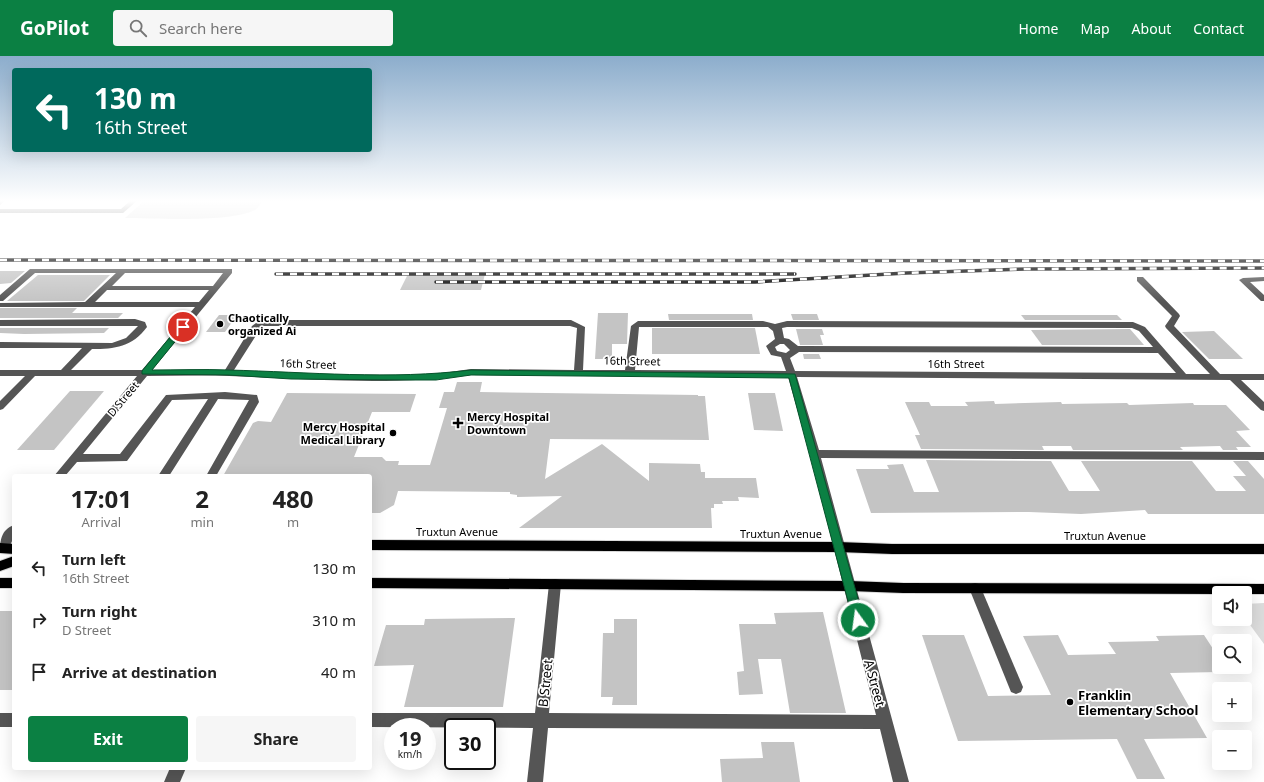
<!DOCTYPE html>
<html lang="en">
<head>
<meta charset="utf-8">
<style>
	body { margin:0; font-family:"Noto Sans",sans-serif; background:#f6f6f6; color:#222; height:100vh; display:flex; flex-direction:column; font-size:15px; white-space:nowrap }
	* { box-sizing:border-box; margin:0 }
	p { font-size:13px; color:#767676 }
	.icon { flex:none; width:22px; height:22px; fill:none; stroke:currentColor; stroke-width:2; stroke-linecap:round; stroke-linejoin:round }
	.map { position:relative; flex:1; overflow:hidden }
	.side { position:absolute; left:12px; top:418px; width:360px; height:296px; display:flex; flex-direction:column; background:#fff; border-radius:4px; box-shadow:0 4px 16px #0002 }
	.side>* { flex:none }
	.hud { position:absolute; left:12px; top:12px; width:360px; height:84px; border-radius:4px; box-shadow:0 4px 16px #0002; background:#00695c; color:#fff; overflow:hidden }
	.controls { position:absolute; left:1212px; top:530px; display:grid; gap:8px }
	.controls a { display:grid; place-items:center; width:40px; height:40px; border-radius:4px; background:#fff; box-shadow:0 4px 16px #0002; font-size:20px }
	.speed { position:absolute; left:384px; top:662px; display:flex; gap:8px; font-size:20px; font-weight:700; text-align:center }
	.speed>* { display:grid; place-content:center; width:52px; height:52px; border-radius:50%; background:#fff; box-shadow:0 4px 16px #0002; line-height:1 }
	.speed small { font-size:10px; font-weight:400 }
	.speed .limit { border:2px solid #111; border-radius:6px; background:#fff; color:#111 }
	.pin { position:absolute; display:grid; place-items:center; width:34px; height:34px; color:#fff; margin:-17px; border:2px solid #fff; border-radius:50%; box-shadow:0 1px 4px #0007 }
	.me { position:absolute; width:44px; margin:-22px; rotate:346deg; stroke-linejoin:round; filter:drop-shadow(0 0 3px #0008) }
	.turn { display:flex; align-items:center; gap:14px; height:84px; padding:0 16px; font-size:18px }
	.turn .icon { width:52px; height:52px; stroke-width:2.5 }
	.turn b { display:block; font-size:28px; line-height:34px }
	.eta { display:flex; justify-content:space-evenly; align-items:center; height:68px; text-align:center }
	.eta b { font-size:24px; font-weight:700; line-height:28px }
	.action { display:flex; gap:8px; margin-top:auto; padding:8px 16px }
	.action a { flex:1; height:46px; border-radius:4px; background:#0b8043; color:#fff; font-size:16px; font-weight:700; line-height:46px; text-align:center }
	.action a+a { background:#f6f6f6; color:#222 }
	ul { padding:0; list-style:none }
	li { display:flex; align-items:center; gap:12px; height:52px; padding:0 16px }
	li div { flex:1 }
	li b { display:block; font-size:15px }
	li em { font-style:normal }
	header { display:flex; align-items:center; gap:24px; box-sizing:border-box; height:56px; padding:0 20px; background:#0b8043; color:#fff }
	header strong { font-size:19px }
	nav { display:flex; gap:22px; margin-inline-start:auto; font-size:14px }
	.search { width:280px; height:36px; background:#f6f6f6; display:flex; align-items:center; gap:10px; box-sizing:border-box; padding:0 14px; border-radius:4px; color:#767676; font-size:15px }
	.map>svg:first-child { display:block }
	.green { fill:#dcdcdc }
	.building { fill:#c4c4c4 }
	.lines { fill:none; stroke-linecap:round; stroke-linejoin:round }
	.major-casing { stroke:#dbdbdb; stroke-width:2 }
	.minor { fill:#555; fill-rule:evenodd }
	.major { fill:#000; fill-rule:evenodd }
	.rail-casing { stroke:#000; stroke-width:3.5 }
	.rail { stroke:#fff; stroke-width:2.5; stroke-dasharray:7; stroke-linecap:butt }
	.route { fill:#0b8043; stroke:#07532c }
	.poi-dot { fill:#000; stroke:#fff; stroke-width:1.5 }
	.labels { text-anchor:middle; stroke-width:3.5; stroke-linejoin:round; paint-order:stroke }
	.poi-label { font-size:11px; font-weight:bold; fill:#000; stroke:#fff; text-anchor:start }
	.street-label { font-size:11px; fill:#000; stroke:#fff }
	.near-street-label { font-size:13px; fill:#000; stroke:#fff }
	.near-poi-label { font-size:13px; font-weight:bold; fill:#000; stroke:#fff; text-anchor:start }
</style>
</head>
<body>
<header>
<strong>GoPilot</strong>
<div class="search"><svg class="icon" aria-label="search" viewBox="0 0 24 24"><circle cx="10" cy="10" r="6"/><path d="M15 15l6 6"/></svg>Search here</div>
<nav><a>Home</a><a>Map</a><a>About</a><a>Contact</a></nav>
</header>
<div class="map">
<svg width="1264" height="726" viewBox="0 0 1264 726">
	<rect width="100%" height="100%" fill="#fff"/>
	<!-- green -->
	<g class="green">
		<path d="M145,144H263C261,147 258,152 255,154C228,167 157,162 125,162Z"/>
		<polygon points="1264,547 1264,588 1245,562 1245,548"/>
	</g>
	<!-- building -->
	<g class="building">
		<polygon points="0,215 25,215 11,227 0,228"/>
		<polygon points="408,218 485,218 481,234 400,234"/>
		<polygon points="38,219 110,219 84,245 7,245"/>
		<polygon points="0,252 77,252 72,257 123,257 118,262 0,262"/>
		<polygon points="598,257 628,257 627,288 612,288 612,303 595,303"/>
		<polygon points="668,258 752,258 753,264 669,264"/>
		<polygon points="791,258 817,258 819,264 793,264"/>
		<polygon points="219,259 237,259 225,276 206,276"/>
		<polygon points="1021,259 1117,259 1122,264 1025,264"/>
		<polygon points="0,272 109,272 104,277 24,278 0,277"/>
		<polygon points="652,272 755,272 760,298 652,298"/>
		<polygon points="796,273 822,273 824,279 820,279 823,289 800,289"/>
		<polygon points="1130,273 1144,289 1042,289 1031,274"/>
		<polygon points="1214,275 1243,303 1209,303 1182,276"/>
		<polygon points="803,298 819,298 821,303 804,303"/>
		<polygon points="457,326 482,326 480,336 698,339 698,340 705,340 709,384 550,383 545,423 602,388 649,425 649,407 700,408 701,416 705,416 705,422 756,422 759,442 738,441 739,445 722,445 723,448 714,448 714,452 711,452 712,472 519,472 562,440 517,441 517,439 510,438 510,436 398,435 394,449 380,457 370,457 370,420 223,420 253,367 258,365 271,366 287,337 416,338 410,356 372,356 354,401 382,401 386,405 399,405 398,409 430,409 447,352 439,352 444,336 454,336"/>
		<polygon points="70,335 104,335 54,394 17,394"/>
		<polygon points="748,337 775,337 783,375 754,374"/>
		<polygon points="994,345 995,348 1061,346 1062,348 1127,347 1129,349 1193,347 1194,349 1226,349 1250,374 1236,375 1251,391 1236,391 1238,394 1223,394 1220,390 1180,391 1183,394 1073,394 1071,390 1042,390 1044,394 921,393 915,379 920,379 905,346 929,346 931,350 968,350 965,346"/>
		<polygon points="926,404 1051,405 1069,435 1100,435 1081,405 1192,405 1216,435 1246,435 1233,420 1246,420 1233,405 1248,405 1264,423 1264,458 1148,458 1145,454 1081,458 1029,456 871,457 856,413 889,413 887,409 903,408 914,436 939,436"/>
		<rect x="0" y="555" width="14" height="79"/>
		<polygon points="823,556 846,657 790,657 781,603 758,603 763,638 739,639 737,616 744,615 739,568 776,568 774,557"/>
		<polygon points="515,562 503,651 404,651 414,609 374,610 386,569 424,569 425,563"/>
		<polygon points="614,563 637,563 637,649 612,649 613,641 601,641 603,577 614,577"/>
		<polygon points="922,579 964,579 988,640 1051,639 1023,580 1058,579 1068,599 1116,598 1108,586 1159,585 1156,580 1204,579 1219,602 1219,616 1170,617 1207,682 1144,683 1165,723 1137,723 1117,683 958,685"/>
		<polygon points="761,686 794,686 800,726 722,726 720,703 763,702"/>
	</g>
	<g class="lines">
		<defs>
			<g id="major">
				<polygon points="370,484 838,486 892,488 1264,488 1264,498 892,498 838,496 370,494"/>
				<polygon points="0,487 14,488 14,498 0,497"/>
				<polygon points="14,500 14,510 0,515 0,505"/>
				<rect x="0" y="522" width="14" height="10"/>
				<polygon points="370,522 850,525 903,527 1264,528 1264,538 1245,538 1245,537 1219,537 1219,538 903,537 850,535 370,532"/>
			</g>
		</defs>
		<!-- major casing -->
		<use href="#major" class="major-casing"/>
		<!-- minor -->
		<g class="minor">
			<polygon points="0,144 6,144 0,149"/>
			<polygon points="131,144 138,144 123,157 0,157 0,153 121,153"/>
			<path d="M30,213H232V217L152,314H225L252,270L260,264H571L585,271L583,314H625L631,270L638,265H763L775,268L787,265L1133,266L1145,271L1186,318H1210L1166,272L1165,270L1172,260L1137,225V221H1143L1179,258L1180,260L1174,270L1220,318H1264V324H1241L1264,346V355L1261,354L1230,324L797,321L819,394L1264,396V404L821,402L909,726H893L880,673L548,672L543,726H527L533,672L370,671V657H535L549,528L551,524L555,523L559,524L561,528L549,657L876,659L810,398L788,321L471,319C391,330 310,323 229,320C202,319 174,320 147,320L83,398H120L166,339L225,336L257,339L259,346L216,420H206L249,344L218,343L169,420H158L208,343L172,344L127,405L77,406L65,420H54L137,320H35L3,353L0,354V345L25,320H0V314H61L82,292H0V286L112,287L126,282L138,270H0V264L135,263L145,266L147,271C132,291 115,293 92,293L71,314H142L195,251H0V247L85,246L116,217H35L3,245H0V239ZM125,217H223L213,230H112ZM107,234H209L199,246H95ZM262,270H570L577,272L574,314L471,313L435,318L410,319L291,318L234,314ZM639,271H768L773,275L775,283L766,290L771,299L781,301L786,315L635,314ZM787,271L1132,272L1139,275L1153,291L798,290L789,283L784,282L782,272ZM780,288H784L790,294L786,297L777,295L775,291ZM799,296L1158,297L1176,317L795,315L790,302Z"/>
			<polygon points="1264,221 1264,225 1250,226 1264,239 1264,245 1261,245 1239,224 1243,222"/>
			<path d="M14,469C14,481 13,492 0,496C0,484 1,474 14,469Z"/>
			<polygon points="975,527 979,528 981,532 1023,631 1021,636 1016,638 1011,636 969,532 971,528"/>
			<rect x="0" y="657" width="14" height="14"/>
			<polygon points="170,712 186,712 180,726 164,726"/>
		</g>
		<!-- major -->
		<use href="#major" class="major"/>
		<defs>
			<g id="rail">
				<polyline points="0,204 1264,205"/>
				<polyline points="276,218 795,218"/>
				<polyline points="436,226 755,226 906,217 1027,213 1264,212"/>
			</g>
		</defs>
		<!-- rail casing -->
		<use href="#rail" class="rail-casing"/>
		<!-- rail -->
		<use href="#rail" class="rail"/>
	</g>
	<!-- sky -->
	<linearGradient id="sky" x2="0" y2="1"><stop stop-color="#8cadcc"/><stop offset="0.59" stop-color="#fff"/><stop offset="1" stop-color="#fff" stop-opacity="0"/></linearGradient>
	<rect width="1264" height="246" fill="url(#sky)"/>
	<!-- route -->
	<path class="route" d="M183,268L187,271L152,314C177,314 203,313 228,314C309,316 390,324 471,314L795,318L864,564L863,567L858,569L854,567L853,564L789,322L471,319L436,324H410L291,323L228,319L142,318V315L180,269Z"/>
	<!-- markers -->
	<g class="poi-dot">
		<circle cx="220" cy="268" r="4"/>
		<path d="M456 361h4v4h4v4h-4v4h-4v-4h-4v-4h4z"/>
		<circle cx="393" cy="377" r="4"/>
		<circle cx="1070" cy="646" r="4"/>
	</g>
	<g class="labels">
		<!-- poi labels -->
		<g class="poi-label">
			<text x="228" y="266">Chaotically<tspan x="228" dy="13">organized Ai</tspan></text>
			<text x="467" y="365">Mercy Hospital<tspan x="467" dy="13">Downtown</tspan></text>
			<text x="385" y="375" text-anchor="end">Mercy Hospital<tspan x="385" dy="13">Medical Library</tspan></text>
		</g>
		<!-- street labels -->
		<g class="street-label">
			<text transform="translate(632 305) rotate(1)" y="4">16th Street</text>
			<text transform="translate(308 308) rotate(2)" y="4">16th Street</text>
			<text x="956" y="312">16th Street</text>
			<text transform="translate(123 343) rotate(-50)" y="4">D Street</text>
			<text x="457" y="480">Truxtun Avenue</text>
			<text x="781" y="482">Truxtun Avenue</text>
			<text x="1105" y="484">Truxtun Avenue</text>
		</g>
		<!-- near-street labels -->
		<g class="near-street-label">
			<text transform="translate(545 627) rotate(-84)" y="5">B Street</text>
			<text transform="translate(875 627) rotate(75)" y="5">A Street</text>
		</g>
		<!-- near-poi labels -->
		<g class="near-poi-label">
			<text x="1078" y="644">Franklin<tspan x="1078" dy="15">Elementary School</tspan></text>
		</g>
	</g>
</svg>
<div class="controls">
<a><svg class="icon" aria-label="sound" viewBox="0 0 24 24"><path d="M4 9h4l5-4v14l-5-4H4zM17 9q2 3 0 6"/></svg></a>
<a><svg class="icon" aria-label="search" viewBox="0 0 24 24"><circle cx="10" cy="10" r="6"/><path d="M15 15l6 6"/></svg></a>
<a>+</a>
<a>−</a>
</div>
<div class="speed"><div>19<small>km/h</small></div><div class="limit">30</div></div>
<div class="pin" style="left:183px;top:271px;background:#d93025"><svg class="icon" aria-label="arrive" viewBox="0 0 24 24"><path d="M6 21V4h12l-3 4 3 4H6"/></svg></div>
<svg class="me" style="left:858px;top:564px" viewBox="-20 -20 40 40"><circle r="17" fill="#0b8043" stroke="#fff" stroke-width="3"/><path d="M0-11L8 9 0 5-8 9z" fill="#fff"/></svg>
<div class="hud">
<div class="turn"><svg class="icon" aria-label="left" viewBox="0 0 24 24"><path d="M17 20v-9H6M10 6l-5 5 5 5"/></svg><div><b>130 m</b>16th Street</div></div>
</div>
<section class="side">
<div class="eta">
<div><b>17:01</b><p>Arrival</p></div>
<div><b>2</b><p>min</p></div>
<div><b>480</b><p>m</p></div>
</div>
<ul>
<li><svg class="icon" aria-label="left" viewBox="0 0 24 24"><path d="M17 20v-9H6M10 6l-5 5 5 5"/></svg><div><b>Turn left</b><p>16th Street</p></div><em>130 m</em></li>
<li><svg class="icon" aria-label="right" viewBox="0 0 24 24"><path d="M7 20v-9h11M14 6l5 5-5 5"/></svg><div><b>Turn right</b><p>D Street</p></div><em>310 m</em></li>
<li><svg class="icon" aria-label="arrive" viewBox="0 0 24 24"><path d="M6 21V4h12l-3 4 3 4H6"/></svg><div><b>Arrive at destination</b></div><em>40 m</em></li>
</ul>
<div class="action"><a>Exit</a><a>Share</a></div>
</section>
</div>
</body>
</html>
